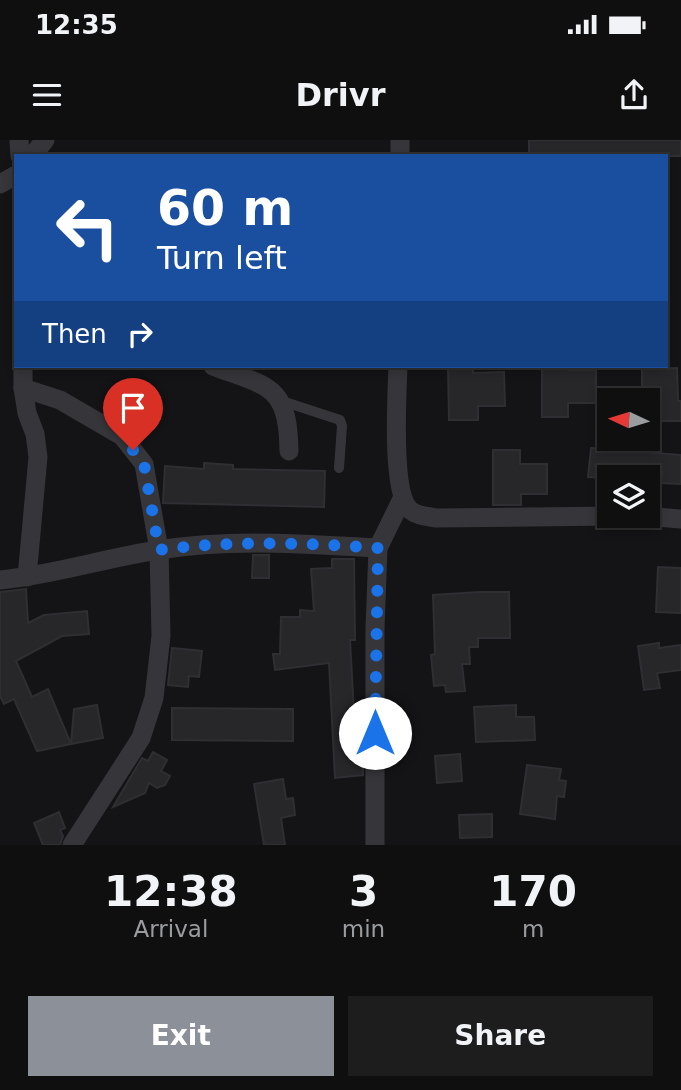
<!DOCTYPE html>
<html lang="en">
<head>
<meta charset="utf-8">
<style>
	body { margin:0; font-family:"DejaVu Sans",sans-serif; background:#1d1d1e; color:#f1f3f6; height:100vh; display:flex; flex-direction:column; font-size:26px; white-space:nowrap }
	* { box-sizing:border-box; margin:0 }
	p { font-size:23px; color:#9b9c9f }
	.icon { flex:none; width:38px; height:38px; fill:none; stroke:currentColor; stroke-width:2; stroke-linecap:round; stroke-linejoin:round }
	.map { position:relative; height:705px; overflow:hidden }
	.side { display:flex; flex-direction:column; background:#0f0f10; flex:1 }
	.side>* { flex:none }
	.top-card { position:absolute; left:14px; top:14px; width:654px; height:214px; border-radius:0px; box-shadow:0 4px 10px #0003,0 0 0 2px #2f2f30; background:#1a4fa0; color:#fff; overflow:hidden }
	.needle { width:46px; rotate:274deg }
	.controls { position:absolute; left:597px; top:248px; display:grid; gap:14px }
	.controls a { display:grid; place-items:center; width:63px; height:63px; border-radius:0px; background:#0f0f10; box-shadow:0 4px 10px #0003,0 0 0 2px #2f2f30; font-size:35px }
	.pin { position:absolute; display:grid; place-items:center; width:60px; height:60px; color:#fff; margin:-72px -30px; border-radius:50% 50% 50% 0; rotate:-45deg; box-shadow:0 0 7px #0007 }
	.pin .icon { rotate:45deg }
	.me { position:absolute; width:77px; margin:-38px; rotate:0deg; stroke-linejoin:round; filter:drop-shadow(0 0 5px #0008) }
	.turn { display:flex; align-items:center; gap:24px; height:147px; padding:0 28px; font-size:32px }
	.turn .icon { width:91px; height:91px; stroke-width:2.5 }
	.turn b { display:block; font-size:49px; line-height:60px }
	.then { display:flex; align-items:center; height:66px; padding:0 28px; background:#0003; gap:14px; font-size:26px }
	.eta { display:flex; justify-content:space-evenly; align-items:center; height:119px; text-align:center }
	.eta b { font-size:42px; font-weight:700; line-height:49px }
	.action { display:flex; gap:14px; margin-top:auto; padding:14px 28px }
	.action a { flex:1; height:80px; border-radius:0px; background:#8c9099; color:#fff; font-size:28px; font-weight:700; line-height:80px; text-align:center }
	.action a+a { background:#1d1d1e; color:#f1f3f6 }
	.status { display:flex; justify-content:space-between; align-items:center; height:49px; padding:0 35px; background:#0f0f10; direction:ltr }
	.status svg { height:19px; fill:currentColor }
	header { display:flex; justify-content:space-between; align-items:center; height:91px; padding:0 28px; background:#0f0f10; font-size:32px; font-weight:700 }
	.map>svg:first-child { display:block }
	.building { fill:#27272a; stroke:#2f2e32; stroke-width:2 }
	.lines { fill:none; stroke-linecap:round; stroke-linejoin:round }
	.lane { stroke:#36363a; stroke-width:10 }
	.street { stroke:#36363a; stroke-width:19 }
	.route { stroke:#1a73e8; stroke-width:12; stroke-dasharray:0 21.6 }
</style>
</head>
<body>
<div class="status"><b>12:35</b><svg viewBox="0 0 49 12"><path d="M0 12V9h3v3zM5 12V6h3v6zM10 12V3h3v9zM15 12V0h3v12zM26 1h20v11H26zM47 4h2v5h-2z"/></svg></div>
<header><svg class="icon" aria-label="menu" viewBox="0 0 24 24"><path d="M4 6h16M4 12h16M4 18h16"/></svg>Drivr<svg class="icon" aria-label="share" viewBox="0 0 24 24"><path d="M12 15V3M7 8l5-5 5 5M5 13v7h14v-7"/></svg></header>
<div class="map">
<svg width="681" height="705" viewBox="0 0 681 705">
	<rect width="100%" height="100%" fill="#141416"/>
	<!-- building -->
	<g class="building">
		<rect x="529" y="0" width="152" height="16"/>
		<polygon points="448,226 473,226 473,233 504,232 505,266 478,266 478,280 449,280"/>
		<polygon points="542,226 568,226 568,230 596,230 596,263 568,263 568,277 542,277"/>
		<polygon points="677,228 678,261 681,261 681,281 648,281 648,249 642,249 642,229"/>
		<polygon points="591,308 681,315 681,344 661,343 662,332 615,328 614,338 588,337"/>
		<polygon points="493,310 520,310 520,324 547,324 547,354 521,354 521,365 493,365"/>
		<polygon points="204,323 233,325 233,329 325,331 324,367 163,363 165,326 204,329"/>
		<polygon points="253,415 269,415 269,438 252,438"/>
		<polygon points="332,419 354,419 355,500 350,500 356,610 363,609 363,635 335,638 329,523 275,530 273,514 280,514 281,477 300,477 300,470 314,471 311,429 332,428"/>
		<polygon points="658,427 681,428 681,473 656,472"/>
		<polygon points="26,449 28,483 44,475 87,471 89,494 62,496 16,521 32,557 48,549 71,604 37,611 14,559 4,564 0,556 0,452"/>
		<polygon points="480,452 509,452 510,498 478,498 478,507 469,507 470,524 462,524 465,551 446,552 445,545 434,546 431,515 435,514 433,455"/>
		<polygon points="659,503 659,508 681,505 681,530 657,533 660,548 644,550 638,506"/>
		<polygon points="172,508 202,511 199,537 189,536 188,547 168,545"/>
		<polygon points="97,565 103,598 71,604 74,569"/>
		<polygon points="516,565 516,577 534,577 535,600 476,602 474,567"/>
		<polygon points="172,568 293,569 293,601 172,600"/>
		<polygon points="153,612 167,620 161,631 170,636 165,645 157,648 149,643 145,653 113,667 142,618 148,621"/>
		<polygon points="460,614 462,641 437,643 435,616"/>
		<polygon points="527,625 561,629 559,640 566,641 564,657 557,656 555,679 520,674"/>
		<polygon points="283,639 286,659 293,658 295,675 281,678 285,705 264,705 254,644"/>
		<polygon points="59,672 65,688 60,690 63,696 60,705 43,705 34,683"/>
		<polygon points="492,674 492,697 460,698 459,675"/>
	</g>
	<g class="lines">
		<!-- lane -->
		<polyline class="lane" points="282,261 340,280 342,286 339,328"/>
		<!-- street -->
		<g class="street">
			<polyline points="19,0 20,16"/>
			<polyline points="32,16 45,0"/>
			<polyline points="400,16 400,0"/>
			<polyline points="0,44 16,35"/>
			<polyline points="23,226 23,248 27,273 35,294 38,317 27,437"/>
			<path d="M213,226C269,247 288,245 289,311"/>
			<path d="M398,226C397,254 391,353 410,370C417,376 427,376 436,378L617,376"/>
			<polyline points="23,248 60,260 122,296 144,324 159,410 161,496 154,558 141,598 72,705"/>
			<polyline points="644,376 681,379"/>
			<path d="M0,440C54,435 105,418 158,410C231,398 305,404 378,408"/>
			<polyline points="375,705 375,488 378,408 402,359"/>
		</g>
	</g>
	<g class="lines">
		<!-- route -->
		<path class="route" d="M133,310L144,324L159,410C232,400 304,403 378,408L375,593"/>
	</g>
</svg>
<div class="controls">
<a><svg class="needle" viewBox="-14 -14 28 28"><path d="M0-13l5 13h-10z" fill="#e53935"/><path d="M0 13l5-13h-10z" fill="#9b9c9f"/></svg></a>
<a><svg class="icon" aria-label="layers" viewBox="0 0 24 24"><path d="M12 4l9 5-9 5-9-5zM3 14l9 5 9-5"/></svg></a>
</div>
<div class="pin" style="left:133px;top:310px;background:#d93025"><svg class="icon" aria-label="arrive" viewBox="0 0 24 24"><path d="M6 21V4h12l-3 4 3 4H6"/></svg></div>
<svg class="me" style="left:375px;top:593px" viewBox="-20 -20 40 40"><circle r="19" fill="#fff"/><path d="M0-13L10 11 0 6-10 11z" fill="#1a73e8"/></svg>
<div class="top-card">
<div class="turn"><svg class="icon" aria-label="left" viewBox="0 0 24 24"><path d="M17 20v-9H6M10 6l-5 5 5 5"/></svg><div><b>60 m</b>Turn left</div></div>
<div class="then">Then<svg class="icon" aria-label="right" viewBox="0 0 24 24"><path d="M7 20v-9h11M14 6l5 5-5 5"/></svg></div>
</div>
</div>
<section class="side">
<div class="eta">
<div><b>12:38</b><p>Arrival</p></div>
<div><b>3</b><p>min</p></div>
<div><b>170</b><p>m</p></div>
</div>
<div class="action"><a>Exit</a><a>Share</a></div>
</section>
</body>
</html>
